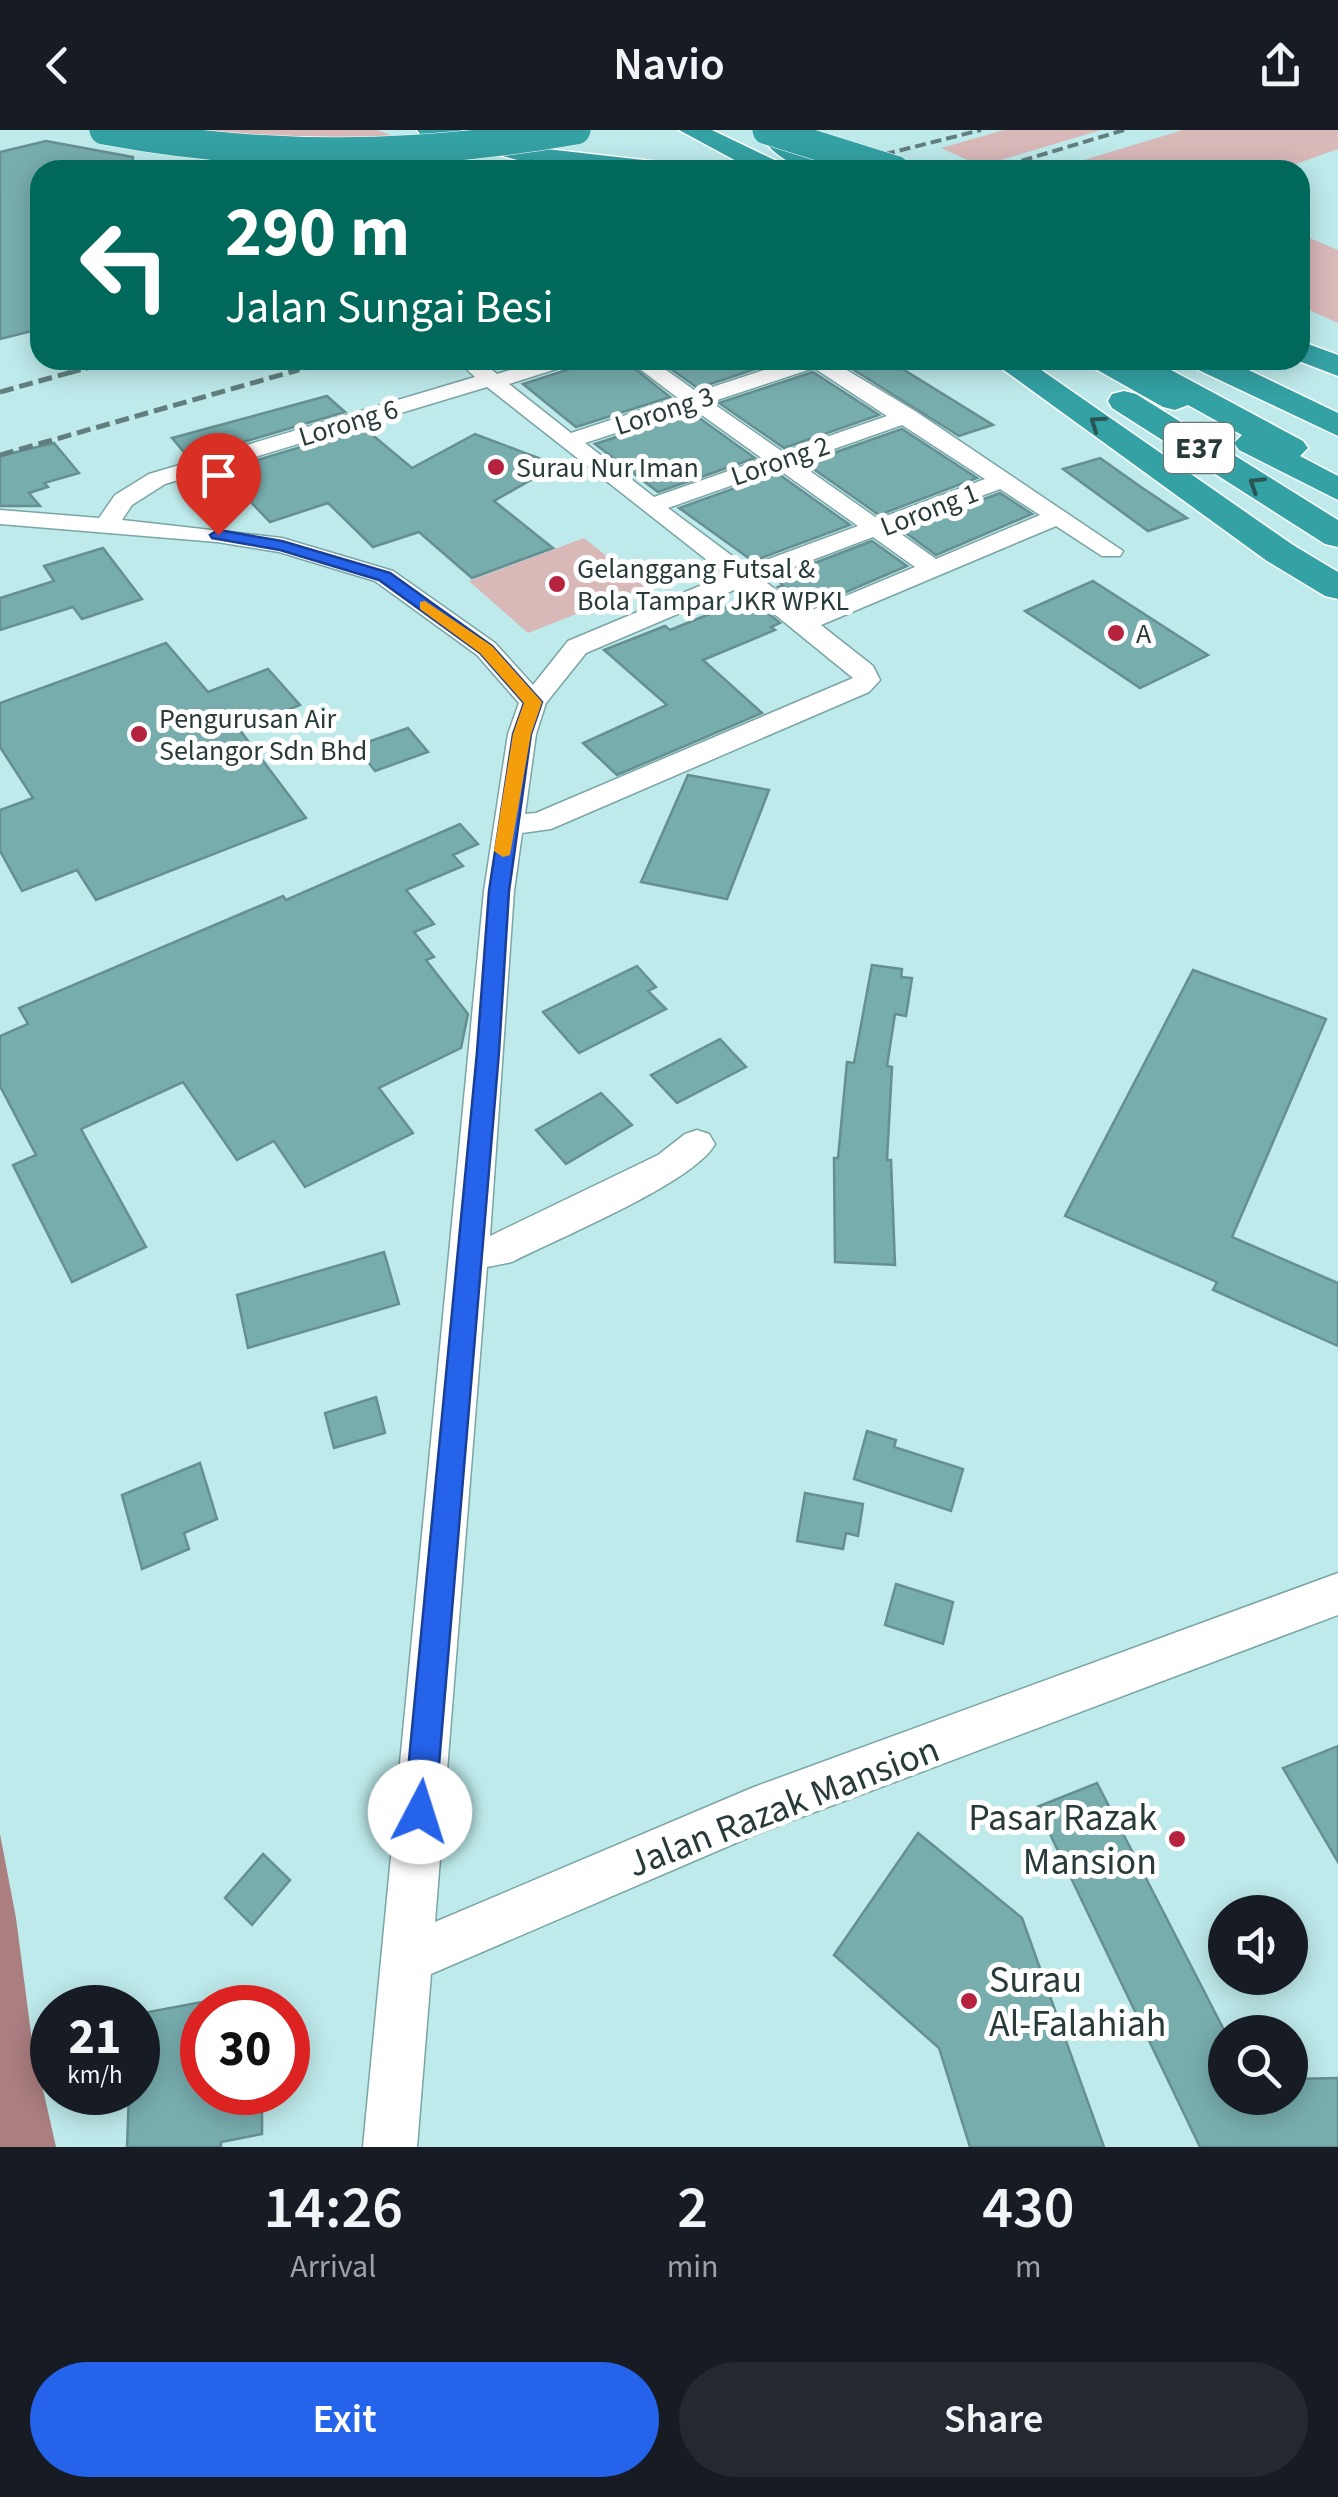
<!DOCTYPE html>
<html lang="en">
<head>
<meta charset="utf-8">
<style>
	body { margin:0; font-family:"Source Sans 3",sans-serif; background:#242831; color:#f1f3f6; height:100vh; display:flex; flex-direction:column; font-size:38px; white-space:nowrap }
	* { box-sizing:border-box; margin:0 }
	p { font-size:32px; color:#9ea1a6 }
	.icon { flex:none; width:55px; height:55px; fill:none; stroke:currentColor; stroke-width:2; stroke-linecap:round; stroke-linejoin:round }
	.map { position:relative; height:2017px; overflow:hidden }
	.details { display:flex; flex-direction:column; background:#171b24; flex:1 }
	.details>* { flex:none }
	.banner { position:absolute; left:30px; top:30px; width:1280px; height:210px; border-radius:30px; box-shadow:0 5px 25px #0003; background:#00695c; color:#fff; overflow:hidden }
	.buttons { position:absolute; left:1208px; top:1765px; display:grid; gap:20px }
	.buttons a { display:grid; place-items:center; width:100px; height:100px; border-radius:50%; background:#171b24; box-shadow:0 5px 25px #0003; font-size:50px }
	.speed { position:absolute; left:30px; top:1855px; display:flex; gap:20px; font-size:50px; font-weight:700; text-align:center }
	.speed>* { display:grid; place-content:center; width:130px; height:130px; border-radius:50%; background:#171b24; box-shadow:0 5px 25px #0003; line-height:1 }
	.speed small { font-size:25px; font-weight:400 }
	.speed .limit { border:15px solid #d22; background:#fff; color:#111 }
	.pin { position:absolute; display:grid; place-items:center; width:85px; height:85px; color:#fff; margin:-102px -42px; border-radius:50% 50% 50% 0; rotate:-45deg; box-shadow:0 0 10px #0007 }
	.pin .icon { rotate:45deg }
	.me { position:absolute; width:110px; margin:-55px; rotate:5deg; stroke-linejoin:round; filter:drop-shadow(0 0 8px #0008) }
	.turn { display:flex; align-items:center; gap:35px; height:210px; padding:0 30px; font-size:45px }
	.turn .icon { width:130px; height:130px; stroke-width:2.5 }
	.turn b { display:block; font-size:70px; line-height:85px }
	.eta { display:flex; justify-content:space-evenly; align-items:center; height:170px; text-align:center }
	.eta b { font-size:60px; font-weight:600; line-height:70px }
	.cta { display:flex; gap:20px; margin-top:auto; padding:20px 30px }
	.cta a { flex:1; height:115px; border-radius:60px; background:#2563eb; color:#fff; font-size:40px; font-weight:600; line-height:115px; text-align:center }
	.cta a+a { background:#242831; color:#f1f3f6 }
	header { display:flex; justify-content:space-between; align-items:center; height:130px; padding:0 30px; background:#171b24; font-size:45px; font-weight:600 }
	.map>svg:first-child { display:block }
	.green { fill:#d9b8b8 }
	.water { fill:#ab7e80 }
	.building { fill:#78adae; stroke:#658f90; stroke-width:2.5 }
	.lines { fill:none; stroke-linecap:round; stroke-linejoin:round }
	.minor-casing { stroke:#7aa4a5; stroke-width:3 }
	.highway-casing { stroke:#fff; stroke-width:3 }
	.minor { fill:#fff; fill-rule:evenodd }
	.highway { fill:#34a1a4; fill-rule:evenodd }
	.rail-far1 { stroke:#627e7e; stroke-width:4; stroke-dasharray:11 5; stroke-linecap:butt }
	.rail { stroke:#627e7e; stroke-width:5; stroke-dasharray:14 6; stroke-linecap:butt }
	.highway-bridge-casing { stroke:#fff; stroke-width:30; stroke-linecap:butt }
	.highway-bridge { stroke:#34a1a4; stroke-width:29 }
	.oneway { stroke:#2b5454 }
	.route { fill:#2563eb; stroke:#184099; stroke-width:2.5 }
	.slow { fill:#f59e0b }
	.poi-dot { fill:#b5233e; stroke:#fff; stroke-width:4 }
	.labels { text-anchor:middle; stroke-width:10; stroke-linejoin:round; paint-order:stroke }
	.far-street-label { font-size:28px; fill:#283a3a; stroke:#fff }
	.far-poi-label { font-size:28px; fill:#283a3a; stroke:#fff; text-anchor:start }
	.shield { fill:#fff; stroke:#687575; stroke-width:2.5 }
	.shield-label { font-size:30px; font-weight:bold; fill:#283a3a }
	.near-street-label { font-size:38px; fill:#283a3a; stroke:#fff }
	.near-poi-label { font-size:38px; fill:#283a3a; stroke:#fff; text-anchor:end }
</style>
</head>
<body>
<header><svg class="icon" aria-label="back" viewBox="0 0 24 24"><path d="M15 5l-7 7 7 7"/></svg>Navio<svg class="icon" aria-label="share" viewBox="0 0 24 24"><path d="M12 15V3M7 8l5-5 5 5M5 13v7h14v-7"/></svg></header>
<div class="map">
<svg width="1338" height="2017" viewBox="0 0 1338 2017">
	<rect width="100%" height="100%" fill="#beeaeb"/>
	<!-- green -->
	<g class="green">
		<polygon points="160,0 377,0 405,10 310,15"/>
		<polygon points="1004,0 1101,0 981,36 941,18"/>
		<polygon points="1183,0 1338,0 1338,19 1279,40 1051,40"/>
		<polygon points="1300,104 1338,120 1338,193 1300,176"/>
		<polygon points="584,408 645,457 528,503 469,451"/>
	</g>
	<!-- water -->
	<polygon class="water" points="0,1704 16,1788 32,1911 56,2017 0,2017"/>
	<!-- building -->
	<g class="building">
		<polygon points="46,11 133,27 132,40 40,40 40,199 0,209 0,22"/>
		<polygon points="579,230 624,230 670,267 576,297 523,254 573,238"/>
		<polygon points="658,230 783,230 698,258"/>
		<polygon points="838,230 888,230 993,295 959,306"/>
		<polygon points="813,242 879,285 784,318 719,273"/>
		<polygon points="327,266 345,282 189,328 172,308"/>
		<polygon points="691,282 755,328 658,362 595,314"/>
		<polygon points="364,298 412,338 475,304 557,335 494,371 553,418 472,448 419,402 373,417 328,373 270,392 241,362 222,368 204,346"/>
		<polygon points="902,299 977,348 879,385 805,333"/>
		<polygon points="54,313 79,343 44,353 48,357 29,363 40,376 0,376 0,326"/>
		<polygon points="1100,328 1141,357 1187,388 1148,401 1063,339"/>
		<polygon points="777,343 850,395 753,431 679,378"/>
		<polygon points="1000,363 1032,384 936,425 902,400"/>
		<polygon points="872,411 907,436 806,479 778,457 783,455 775,448"/>
		<polygon points="103,418 142,469 82,489 73,477 0,500 0,468 54,451 44,436"/>
		<polygon points="1093,451 1208,525 1140,558 1025,481"/>
		<polygon points="749,468 780,493 771,497 775,500 703,530 762,583 617,645 583,613 667,575 604,520 665,496 670,500"/>
		<polygon points="166,513 208,562 268,539 300,575 239,599 306,688 96,770 77,740 22,761 0,721 0,680 33,668 0,617 0,573"/>
		<polygon points="408,598 428,622 375,641 356,616"/>
		<polygon points="688,645 769,660 727,769 641,752"/>
		<polygon points="460,694 478,714 453,725 463,736 406,760 434,794 414,802 434,827 426,830 468,884 461,918 379,958 413,1003 305,1057 274,1011 237,1030 183,952 81,999 146,1117 72,1152 13,1035 36,1025 0,956 0,906 28,894 19,878 283,766 286,770"/>
		<polygon points="872,835 902,839 901,847 912,848 906,886 895,884 887,936 892,937 887,1030 891,1030 895,1135 835,1132 834,1028 838,1028 847,932 854,933"/>
		<polygon points="637,836 656,857 648,861 666,879 579,923 543,882"/>
		<polygon points="1193,840 1326,889 1232,1107 1338,1153 1338,1216 1213,1160 1217,1152 1065,1086"/>
		<polygon points="720,909 746,937 677,973 651,945"/>
		<polygon points="601,963 632,995 566,1034 536,1000"/>
		<polygon points="384,1122 399,1174 248,1218 237,1165"/>
		<polygon points="376,1267 385,1303 334,1318 325,1283"/>
		<polygon points="867,1301 896,1310 894,1317 963,1339 951,1381 854,1349"/>
		<polygon points="200,1333 217,1389 184,1403 189,1419 142,1439 122,1365"/>
		<polygon points="805,1363 863,1374 858,1406 846,1403 843,1419 797,1411"/>
		<polygon points="896,1454 953,1472 943,1514 885,1495"/>
		<polygon points="1338,1616 1338,1732 1283,1638"/>
		<polygon points="1097,1653 1225,1902 1225,1968 1290,1968 1290,1949 1338,1948 1338,2017 1200,2017 1037,1677"/>
		<polygon points="918,1703 1022,1788 1104,2017 970,2017 939,1918 834,1825"/>
		<polygon points="263,1724 290,1750 252,1795 225,1768"/>
		<polygon points="202,1872 202,1962 262,1962 262,2004 221,2012 221,2017 127,2017 129,1962 138,1962 138,1884"/>
	</g>
	<g class="lines">
		<defs>
			<path id="minor" d="M457,230H480L497,244L543,230H575L572,234L509,254L571,303L678,268L628,230H652L697,262L795,230H830L915,281L1123,421L1120,426H1102L1056,396L821,495L873,536L880,550L869,562L551,699L522,703L514,761L490,1106L658,1025L685,1004L697,1000L709,1004L715,1014C694,1053 556,1109 512,1132L487,1137L435,1792L754,1657L1338,1443V1485L759,1703L431,1844L417,2017H363L484,761L508,604L519,573L477,525L375,451L279,422L217,412L0,394V380L99,388L115,365L149,344L475,247ZM814,238L887,286L783,322L711,272ZM487,257L726,445L568,511L533,555L495,513L393,441L282,408L122,390L132,375L165,354ZM692,278L763,329L654,367L585,313ZM902,295L985,349L878,389L797,332ZM778,339L858,396L747,437L668,378ZM1000,359L1040,385L936,429L894,399ZM873,407L915,437L805,483L762,449ZM741,457L853,548L536,683L525,684L536,604L546,573L586,523Z"/>
			<g id="highway">
				<polygon points="417,0 460,0 529,17 661,32 674,40 592,40 529,33 421,5"/>
				<polygon points="679,0 712,0 783,34 787,40 753,40"/>
				<path d="M755,0H782L798,17L839,40C799,40 780,34 755,0Z"/>
				<polygon points="1300,211 1338,225 1338,246 1296,230 1300,230"/>
				<polygon points="990,230 1027,230 1293,415 1338,442 1338,469 1325,466 1267,431"/>
				<polygon points="1087,230 1160,234 1303,311 1308,318 1300,326 1338,346 1338,370 1239,320 1234,313 1242,305 1188,275 1175,280 1163,277 1092,237"/>
				<polygon points="1187,230 1228,230 1338,283 1338,306 1192,237"/>
				<polygon points="1124,261 1136,264 1338,390 1338,417 1325,414 1112,278 1108,271 1112,264"/>
			</g>
		</defs>
		<!-- minor casing -->
		<use href="#minor" class="minor-casing"/>
		<!-- highway casing -->
		<use href="#highway" class="highway-casing"/>
		<!-- minor -->
		<use href="#minor" class="minor"/>
		<!-- highway -->
		<use href="#highway" class="highway"/>
		<!-- rail-far1 -->
		<g class="rail-far1">
			<polyline points="822,40 981,0"/>
			<polyline points="991,40 1124,0"/>
			<polyline points="70,243 117,230"/>
			<polyline points="289,243 334,230"/>
		</g>
		<!-- rail -->
		<g class="rail">
			<polyline points="0,262 79,240"/>
			<polyline points="0,325 298,240"/>
		</g>
		<defs>
			<g id="highway-bridge">
				<path d="M104,0C263,30 417,28 576,0"/>
				<polyline points="767,0 895,40"/>
			</g>
		</defs>
		<!-- highway-bridge casing -->
		<use href="#highway-bridge" class="highway-bridge-casing"/>
		<!-- highway-bridge -->
		<use href="#highway-bridge" class="highway-bridge"/>
	</g>
	<!-- one-way arrows -->
	<defs><path id="oneway-chevron" d="M-2-3.5L2.5 0L-2 3.5" fill="none" stroke-width="1.6" stroke-linecap="round" stroke-linejoin="round" transform="scale(2.5)"/></defs>
	<g class="oneway">
		<use href="#oneway-chevron" transform="translate(1097 293) rotate(-145)"/>
		<use href="#oneway-chevron" transform="translate(1256 354) rotate(-148)"/>
	</g>
	<!-- route -->
	<polygon class="route" points="218,400 282,411 390,443 492,516 542,572 531,604 509,761 499,922 435,1682 431,1692 420,1697 409,1692 404,1682 477,922 489,761 513,604 524,573 480,523 379,450 280,420 212,408 210,405"/>
	<!-- slow -->
	<polygon class="slow" points="425,471 492,516 542,572 531,604 510,725 503,727 494,721 513,604 524,573 480,523 420,479 420,472"/>
	<!-- markers -->
	<g class="poi-dot">
		<circle cx="496" cy="337" r="10"/>
		<circle cx="557" cy="454" r="10"/>
		<circle cx="1116" cy="503" r="10"/>
		<circle cx="139" cy="604" r="10"/>
		<circle cx="1177" cy="1709" r="10"/>
		<circle cx="969" cy="1871" r="10"/>
	</g>
	<g class="labels">
		<!-- far-street labels -->
		<g class="far-street-label">
			<text transform="translate(664 280) rotate(-18)" y="10">Lorong 3</text>
			<text transform="translate(348 292) rotate(-17)" y="10">Lorong 6</text>
			<text transform="translate(780 330) rotate(-19)" y="10">Lorong 2</text>
			<text transform="translate(929 379) rotate(-21)" y="10">Lorong 1</text>
		</g>
		<!-- far-poi labels -->
		<g class="far-poi-label">
			<text x="516" y="347">Surau Nur Iman</text>
			<text x="577" y="448">Gelanggang Futsal &amp;<tspan x="577" dy="32">Bola Tampar JKR WPKL</tspan></text>
			<text x="1136" y="513">A</text>
			<text x="159" y="598">Pengurusan Air<tspan x="159" dy="32">Selangor Sdn Bhd</tspan></text>
		</g>
		<!-- shield labels -->
		<rect class="shield" x="1164" y="293" width="70" height="50" rx="8"/>
		<g class="shield-label">
			<text x="1199" y="328">E37</text>
		</g>
		<!-- near-street labels -->
		<g class="near-street-label">
			<text transform="translate(783 1676) rotate(-21)" y="13">Jalan Razak Mansion</text>
		</g>
		<!-- near-poi labels -->
		<g class="near-poi-label">
			<text x="1157" y="1700">Pasar Razak<tspan x="1157" dy="44">Mansion</tspan></text>
			<text x="989" y="1862" text-anchor="start">Surau<tspan x="989" dy="44">Al-Falahiah</tspan></text>
		</g>
	</g>
</svg>
<div class="buttons">
<a><svg class="icon" aria-label="sound" viewBox="0 0 24 24"><path d="M4 9h4l5-4v14l-5-4H4zM17 9q2 3 0 6"/></svg></a>
<a><svg class="icon" aria-label="search" viewBox="0 0 24 24"><circle cx="10" cy="10" r="6"/><path d="M15 15l6 6"/></svg></a>
</div>
<div class="speed"><div>21<small>km/h</small></div><div class="limit">30</div></div>
<div class="pin" style="left:218px;top:405px;background:#d93025"><svg class="icon" aria-label="arrive" viewBox="0 0 24 24"><path d="M6 21V4h12l-3 4 3 4H6"/></svg></div>
<svg class="me" style="left:420px;top:1682px" viewBox="-20 -20 40 40"><circle r="19" fill="#fff"/><path d="M0-13L10 11 0 6-10 11z" fill="#2563eb"/></svg>
<div class="banner">
<div class="turn"><svg class="icon" aria-label="left" viewBox="0 0 24 24"><path d="M17 20v-9H6M10 6l-5 5 5 5"/></svg><div><b>290 m</b>Jalan Sungai Besi</div></div>
</div>
</div>
<section class="details">
<div class="eta">
<div><b>14:26</b><p>Arrival</p></div>
<div><b>2</b><p>min</p></div>
<div><b>430</b><p>m</p></div>
</div>
<div class="cta"><a>Exit</a><a>Share</a></div>
</section>
</body>
</html>
